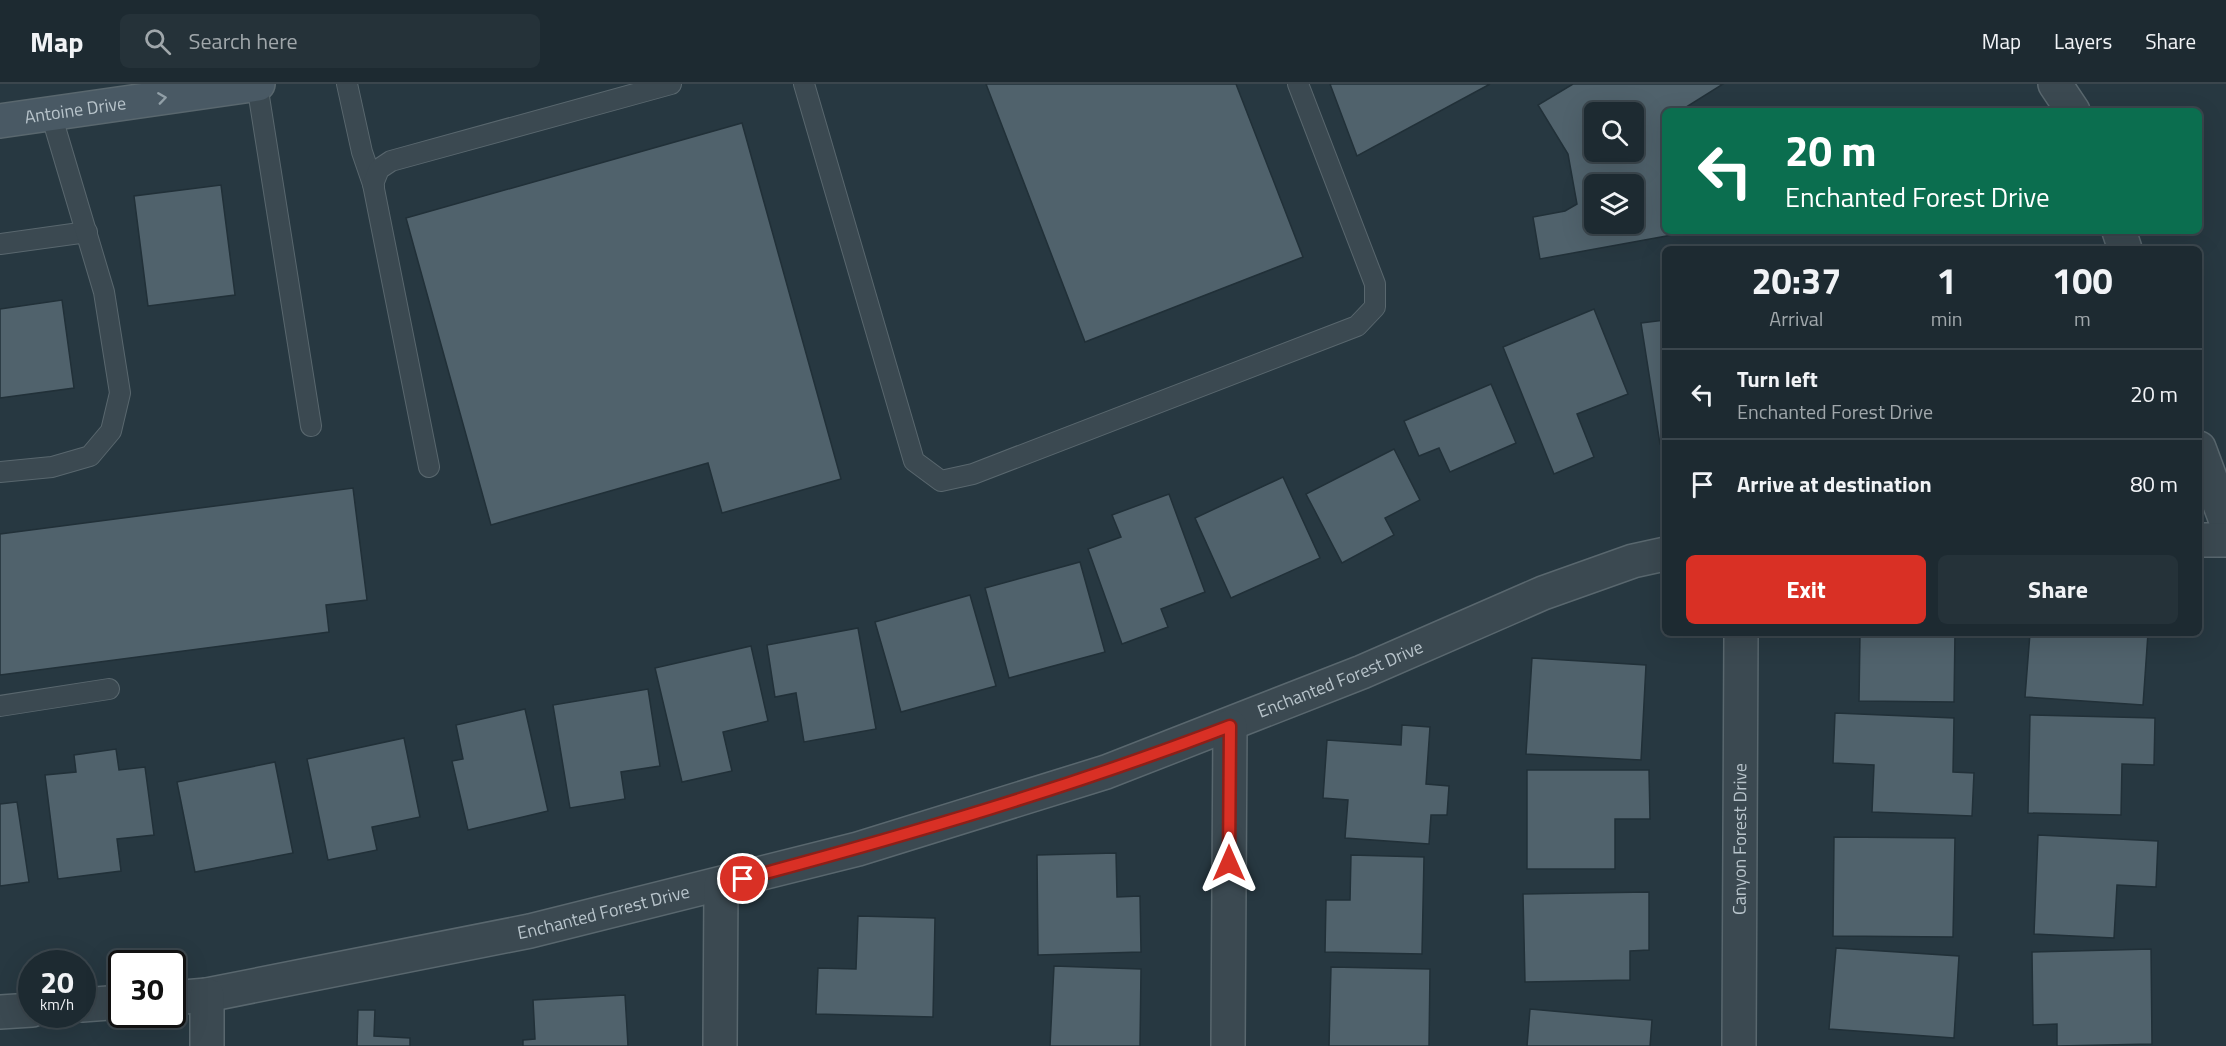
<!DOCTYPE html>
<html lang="en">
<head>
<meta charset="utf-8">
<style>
	body { margin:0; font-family:"Titillium Web",sans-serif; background:#253239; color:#f1f3f6; height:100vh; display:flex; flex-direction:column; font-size:22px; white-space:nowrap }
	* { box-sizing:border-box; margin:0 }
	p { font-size:20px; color:#a0a7ab }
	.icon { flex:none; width:33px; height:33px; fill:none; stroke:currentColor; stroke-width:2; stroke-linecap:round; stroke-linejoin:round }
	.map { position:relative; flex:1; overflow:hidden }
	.sheet { position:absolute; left:1662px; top:162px; width:540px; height:390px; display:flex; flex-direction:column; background:#1d2a31; border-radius:9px; box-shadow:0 6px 24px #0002,0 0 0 2px #3b464d }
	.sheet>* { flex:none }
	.guide { position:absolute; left:1662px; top:24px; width:540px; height:126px; border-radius:9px; box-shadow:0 6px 24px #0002,0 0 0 2px #3b464d; background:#0b6e4f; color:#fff; overflow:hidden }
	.buttons { position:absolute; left:1584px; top:18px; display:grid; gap:12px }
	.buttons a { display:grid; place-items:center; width:60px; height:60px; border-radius:9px; background:#1d2a31; box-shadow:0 6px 24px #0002,0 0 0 2px #3b464d; font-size:30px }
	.speed { position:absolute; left:18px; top:866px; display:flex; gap:12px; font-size:30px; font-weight:700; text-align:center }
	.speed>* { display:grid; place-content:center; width:78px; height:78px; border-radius:50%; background:#1d2a31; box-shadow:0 6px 24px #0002,0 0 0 2px #3b464d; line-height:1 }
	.speed small { font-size:15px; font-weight:400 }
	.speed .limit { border:3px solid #111; border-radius:9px; background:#fff; color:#111 }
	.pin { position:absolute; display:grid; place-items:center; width:51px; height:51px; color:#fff; margin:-26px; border:3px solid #fff; border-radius:50%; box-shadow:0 2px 6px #0007 }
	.me { position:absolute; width:66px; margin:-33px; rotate:0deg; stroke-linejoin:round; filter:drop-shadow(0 0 4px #0008) }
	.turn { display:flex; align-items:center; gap:21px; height:126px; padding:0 24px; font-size:27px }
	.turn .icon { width:78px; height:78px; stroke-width:2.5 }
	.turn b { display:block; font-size:42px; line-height:51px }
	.eta { display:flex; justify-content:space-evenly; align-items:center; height:102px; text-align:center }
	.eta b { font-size:36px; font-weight:700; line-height:42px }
	.button { display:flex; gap:12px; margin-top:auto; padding:12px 24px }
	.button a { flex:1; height:69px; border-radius:9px; background:#d93025; color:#fff; font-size:24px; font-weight:700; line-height:69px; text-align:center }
	.button a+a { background:#253239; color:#f1f3f6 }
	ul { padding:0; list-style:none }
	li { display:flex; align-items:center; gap:18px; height:90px; padding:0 24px; border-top:2px solid #3b464d }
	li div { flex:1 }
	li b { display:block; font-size:22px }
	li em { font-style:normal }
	header { display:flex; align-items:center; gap:36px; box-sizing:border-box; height:84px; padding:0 30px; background:#1d2a31; border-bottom:2px solid #3b464d }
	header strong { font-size:28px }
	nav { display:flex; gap:33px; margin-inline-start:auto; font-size:21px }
	.search { width:420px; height:54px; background:#253239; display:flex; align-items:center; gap:15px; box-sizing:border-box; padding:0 21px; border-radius:9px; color:#a0a7ab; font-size:22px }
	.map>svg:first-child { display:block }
	.building { fill:#50626c; stroke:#213038; stroke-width:1.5; fill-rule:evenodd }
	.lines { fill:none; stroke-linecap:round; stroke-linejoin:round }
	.service-casing { stroke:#59676e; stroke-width:22 }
	.minor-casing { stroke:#59676e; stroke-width:36 }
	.secondary-casing { stroke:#59676e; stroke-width:36 }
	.service { stroke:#3b4951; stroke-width:20 }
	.minor { stroke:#3b4951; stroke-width:33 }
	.secondary { stroke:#495964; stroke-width:33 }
	.oneway { stroke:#919fa7 }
	.route-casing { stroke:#8d1f18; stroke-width:15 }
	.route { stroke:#d93025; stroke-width:10 }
	.labels { text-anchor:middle; stroke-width:5; stroke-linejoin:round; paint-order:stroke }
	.street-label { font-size:18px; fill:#b8c4cb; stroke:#1f2e37 }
</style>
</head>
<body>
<header>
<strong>Map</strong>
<div class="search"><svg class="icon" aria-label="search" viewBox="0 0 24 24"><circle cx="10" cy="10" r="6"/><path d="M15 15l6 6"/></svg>Search here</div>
<nav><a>Map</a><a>Layers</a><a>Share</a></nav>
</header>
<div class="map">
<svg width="2226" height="962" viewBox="0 0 2226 962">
	<rect width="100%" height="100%" fill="#273841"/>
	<!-- building -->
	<g class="building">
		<polygon points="986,0 1236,0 1303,173 1085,258"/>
		<polygon points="1330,0 1490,0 1357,72"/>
		<path d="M1573,0H1723L1680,27H1665V147H1694L1540,175L1533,133L1565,127L1577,120L1568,70L1538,21ZM1594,28H1634V68H1594ZM1594,100H1634V140H1594Z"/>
		<polygon points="742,39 841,395 722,429 708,379 491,441 406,134"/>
		<polygon points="221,101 235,211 148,222 134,112"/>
		<polygon points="62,216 74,304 0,314 0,225"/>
		<polygon points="1594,225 1628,310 1577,330 1594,373 1554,390 1503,263"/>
		<polygon points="1665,236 1665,360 1660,360 1641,239"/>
		<polygon points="1491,300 1516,359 1450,388 1439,364 1419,372 1404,337"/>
		<polygon points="1394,365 1420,416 1385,434 1394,451 1342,479 1306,410"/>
		<polygon points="1283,393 1320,474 1231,514 1195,434"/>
		<polygon points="353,404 367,516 326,521 329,548 0,591 0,450"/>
		<polygon points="1169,410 1205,508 1161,525 1168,543 1122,560 1088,465 1121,453 1112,431"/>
		<polygon points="1080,478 1105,568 1009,594 985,504"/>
		<polygon points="970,511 996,602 901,628 875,538"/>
		<polygon points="858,544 876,645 804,658 796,609 775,613 767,561"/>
		<polygon points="1860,549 1955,549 1954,618 1859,617"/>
		<polygon points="2030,549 2148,549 2143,621 2025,613"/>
		<polygon points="751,562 768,637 723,648 732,687 682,698 655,584"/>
		<polygon points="1532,574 1646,581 1641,676 1526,670"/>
		<polygon points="648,605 660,682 621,688 625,715 570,724 553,621"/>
		<polygon points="525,625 548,727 468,746 452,677 463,675 456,641"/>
		<polygon points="1835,629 1954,634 1953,688 1974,689 1972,732 1872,728 1874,681 1833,679"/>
		<polygon points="2030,631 2155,634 2154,681 2122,680 2121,731 2028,729"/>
		<polygon points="1402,641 1430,643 1426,700 1449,702 1447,731 1431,731 1429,760 1345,754 1348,716 1323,714 1327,656 1401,661"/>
		<polygon points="404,654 420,733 372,743 377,766 328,776 307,675"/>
		<polygon points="116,665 119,686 145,683 154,751 117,755 121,787 58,795 45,691 76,688 74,671"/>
		<polygon points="275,678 293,769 195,788 177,698"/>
		<polygon points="1527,686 1649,686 1650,735 1615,735 1615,785 1527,785"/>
		<polygon points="17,718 29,798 0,802 0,720"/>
		<polygon points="2038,751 2158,757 2156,803 2117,801 2114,854 2034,850"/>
		<polygon points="1834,753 1955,754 1953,853 1833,852"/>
		<polygon points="1116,769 1117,813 1140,812 1141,868 1038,871 1037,771"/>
		<polygon points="1351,771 1424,773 1422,870 1325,868 1326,816 1350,816"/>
		<polygon points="1649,808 1649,866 1630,867 1630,896 1525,898 1523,810"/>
		<polygon points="858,832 935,834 933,933 816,930 818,884 856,885"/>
		<polygon points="1836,864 1959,872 1954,954 1829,945"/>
		<polygon points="2151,865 2152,960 2057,962 2057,940 2033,941 2032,868"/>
		<polygon points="1054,882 1141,885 1140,962 1050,962"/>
		<polygon points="1331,883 1430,885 1429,962 1329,962"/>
		<polygon points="625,911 628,962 523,962 523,956 535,955 533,916"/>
		<polygon points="1530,925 1652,936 1650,962 1527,962"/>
		<polygon points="358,926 375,926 374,952 410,954 410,962 357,962"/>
	</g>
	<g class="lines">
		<defs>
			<g id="service">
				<polyline points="257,0 311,342"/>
				<polyline points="347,0 362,68 374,103"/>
				<polyline points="804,0 914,377 941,397 973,390 1357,242 1375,223 1375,200 1298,0"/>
				<polyline points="0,160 87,148"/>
				<polyline points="429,383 373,100 379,85 391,77 671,0"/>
				<polyline points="0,388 52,383 90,372 111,347 120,309 104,208 51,30"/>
				<polyline points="0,622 109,605"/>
			</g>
			<g id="minor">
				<polyline points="2055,0 2073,27"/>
				<polyline points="2119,147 2125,165"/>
				<polyline points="2199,364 2226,437"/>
				<polyline points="2199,456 2226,456"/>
				<path id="s1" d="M172,914L207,911L530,847L858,765L1106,688L1362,588L1543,509L1633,477L1665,470"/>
				<polyline points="82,921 122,918"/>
				<polyline points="0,928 32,926"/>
				<polyline points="207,962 207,911"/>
				<polyline points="720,962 721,801"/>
				<polyline points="1228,962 1230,642"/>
				<path id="s2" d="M1739,962L1741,549"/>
			</g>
			<g id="secondary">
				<path id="s3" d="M0,37L258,0"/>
			</g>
		</defs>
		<!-- service casing -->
		<use href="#service" class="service-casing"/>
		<!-- minor casing -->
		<use href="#minor" class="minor-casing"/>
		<!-- secondary casing -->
		<use href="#secondary" class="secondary-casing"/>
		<!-- service -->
		<use href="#service" class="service"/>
		<!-- minor -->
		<use href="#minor" class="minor"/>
		<!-- secondary -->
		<use href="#secondary" class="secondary"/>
	</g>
	<!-- one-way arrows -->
	<defs><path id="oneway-chevron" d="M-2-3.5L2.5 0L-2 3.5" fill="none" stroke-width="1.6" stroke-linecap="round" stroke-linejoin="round" transform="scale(1.5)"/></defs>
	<use class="oneway" href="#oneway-chevron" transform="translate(162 14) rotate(-8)"/>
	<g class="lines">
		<defs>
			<path id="route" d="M743,795C908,751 1071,703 1230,642L1229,779"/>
		</defs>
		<!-- route casing -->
		<use href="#route" class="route-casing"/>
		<!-- route -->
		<use href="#route" class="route"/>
	</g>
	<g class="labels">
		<!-- street labels -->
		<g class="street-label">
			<text dy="6" stroke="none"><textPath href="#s3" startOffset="76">Antoine Drive</textPath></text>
			<text dy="6" stroke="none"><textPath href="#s1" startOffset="1214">Enchanted Forest Drive</textPath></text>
			<text dy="6" stroke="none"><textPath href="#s2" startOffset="207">Canyon Forest Drive</textPath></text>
			<text dy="6" stroke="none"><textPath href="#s1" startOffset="440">Enchanted Forest Drive</textPath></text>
		</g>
	</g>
</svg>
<div class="buttons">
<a><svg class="icon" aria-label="search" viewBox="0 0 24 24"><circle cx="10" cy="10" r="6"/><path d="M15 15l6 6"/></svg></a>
<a><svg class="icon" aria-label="layers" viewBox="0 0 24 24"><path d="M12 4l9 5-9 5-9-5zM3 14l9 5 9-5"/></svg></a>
</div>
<div class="speed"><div>20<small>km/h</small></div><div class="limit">30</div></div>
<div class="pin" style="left:743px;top:795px;background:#d93025"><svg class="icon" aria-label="arrive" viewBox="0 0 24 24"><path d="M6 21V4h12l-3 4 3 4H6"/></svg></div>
<svg class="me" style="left:1229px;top:779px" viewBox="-20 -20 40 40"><path d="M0-17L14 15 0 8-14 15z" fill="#d93025" stroke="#fff" stroke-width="4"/></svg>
<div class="guide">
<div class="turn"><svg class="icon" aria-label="left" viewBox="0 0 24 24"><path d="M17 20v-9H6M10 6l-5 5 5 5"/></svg><div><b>20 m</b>Enchanted Forest Drive</div></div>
</div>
<section class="sheet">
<div class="eta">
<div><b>20:37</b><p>Arrival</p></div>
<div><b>1</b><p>min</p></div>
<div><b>100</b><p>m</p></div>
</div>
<ul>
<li><svg class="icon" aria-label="left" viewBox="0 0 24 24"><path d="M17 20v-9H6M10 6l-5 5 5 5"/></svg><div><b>Turn left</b><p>Enchanted Forest Drive</p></div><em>20 m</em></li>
<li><svg class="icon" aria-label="arrive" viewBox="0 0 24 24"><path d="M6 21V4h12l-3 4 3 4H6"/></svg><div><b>Arrive at destination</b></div><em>80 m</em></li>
</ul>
<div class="button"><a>Exit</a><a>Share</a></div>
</section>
</div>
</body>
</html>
